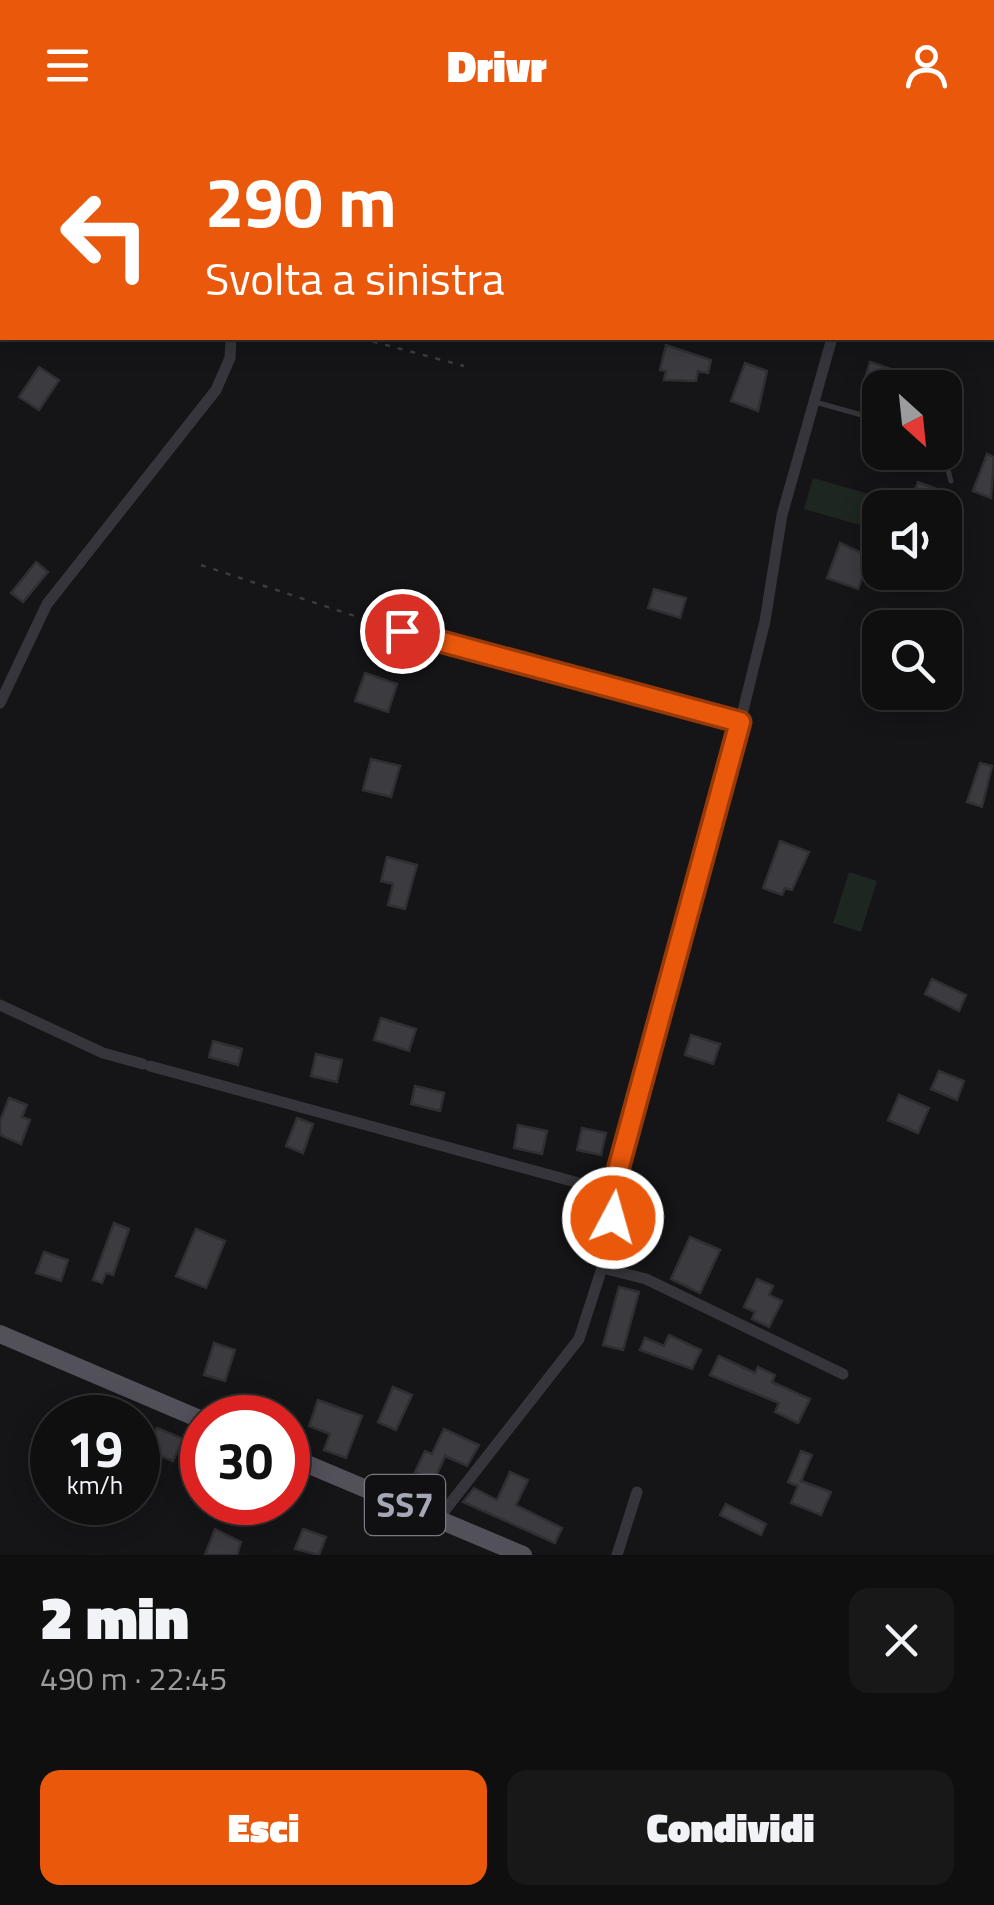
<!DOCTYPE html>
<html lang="it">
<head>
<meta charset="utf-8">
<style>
	body { margin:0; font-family:"Titillium Web",sans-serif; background:#191819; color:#f1f3f6; height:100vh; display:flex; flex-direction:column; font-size:38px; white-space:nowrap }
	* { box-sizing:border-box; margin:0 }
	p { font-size:32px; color:#9c9c9f }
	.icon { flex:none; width:55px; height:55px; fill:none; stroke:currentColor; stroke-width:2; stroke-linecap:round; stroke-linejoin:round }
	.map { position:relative; height:1425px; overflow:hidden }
	.panel { display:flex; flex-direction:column; background:#100f10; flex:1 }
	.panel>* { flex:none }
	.hud { position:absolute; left:0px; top:0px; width:995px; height:210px; box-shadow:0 5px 25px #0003,0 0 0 2px #302f30; background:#ea580c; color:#fff; overflow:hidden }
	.needle { width:65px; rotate:153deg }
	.controls { position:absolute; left:862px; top:240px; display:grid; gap:20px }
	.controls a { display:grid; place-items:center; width:100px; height:100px; border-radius:20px; background:#100f10; box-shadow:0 5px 25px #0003,0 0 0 2px #302f30; font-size:50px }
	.speed { position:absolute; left:30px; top:1265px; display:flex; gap:20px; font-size:50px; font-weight:700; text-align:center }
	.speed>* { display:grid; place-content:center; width:130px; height:130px; border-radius:50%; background:#100f10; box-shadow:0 5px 25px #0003,0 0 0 2px #302f30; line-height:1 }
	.speed small { font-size:25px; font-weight:400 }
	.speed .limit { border:15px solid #d22; background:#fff; color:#111 }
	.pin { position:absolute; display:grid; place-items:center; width:85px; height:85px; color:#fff; margin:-42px; border:5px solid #fff; border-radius:50%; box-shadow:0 2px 10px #0007 }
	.me { position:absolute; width:110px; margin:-55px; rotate:6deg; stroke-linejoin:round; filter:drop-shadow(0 0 8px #0008) }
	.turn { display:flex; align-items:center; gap:35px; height:210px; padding:0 40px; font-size:45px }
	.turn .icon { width:130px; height:130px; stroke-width:2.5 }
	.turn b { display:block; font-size:70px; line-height:85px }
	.round { display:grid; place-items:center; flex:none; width:105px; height:105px; border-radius:20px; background:#191819 }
	.headline { display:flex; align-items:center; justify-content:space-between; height:170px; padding:0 40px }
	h1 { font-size:60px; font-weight:800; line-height:75px }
	.action { display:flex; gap:20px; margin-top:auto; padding:20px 40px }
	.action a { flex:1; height:115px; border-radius:20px; background:#ea580c; color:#fff; font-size:40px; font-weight:800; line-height:115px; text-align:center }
	.action a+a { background:#191819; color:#f1f3f6 }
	header { display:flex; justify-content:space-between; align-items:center; height:130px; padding:0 40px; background:#ea580c; color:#fff; font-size:45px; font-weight:800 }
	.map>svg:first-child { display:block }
	.green { fill:#1e2621 }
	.building { fill:#3c3b40; stroke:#2f2e32; stroke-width:2.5 }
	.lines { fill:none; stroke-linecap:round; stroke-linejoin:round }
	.path { stroke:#3b3c42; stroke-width:2.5; stroke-dasharray:5 8; stroke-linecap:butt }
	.lane { stroke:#36353b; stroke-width:5 }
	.street { stroke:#36353b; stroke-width:11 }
	.primary { stroke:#52515a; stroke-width:18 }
	.route-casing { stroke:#983908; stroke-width:25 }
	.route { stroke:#ea580c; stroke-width:18 }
	.labels { text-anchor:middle; stroke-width:9; stroke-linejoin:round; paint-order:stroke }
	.shield { fill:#100f11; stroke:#797984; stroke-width:2.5 }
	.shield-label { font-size:35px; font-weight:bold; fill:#a6a7b6 }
</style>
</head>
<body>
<header><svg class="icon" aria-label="menu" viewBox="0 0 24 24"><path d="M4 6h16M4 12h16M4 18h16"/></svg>Drivr<svg class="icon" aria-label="person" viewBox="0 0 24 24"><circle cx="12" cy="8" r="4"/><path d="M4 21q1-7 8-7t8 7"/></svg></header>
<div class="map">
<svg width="994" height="1425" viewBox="0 0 994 1425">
	<rect width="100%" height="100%" fill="#151416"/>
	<!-- green -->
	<g class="green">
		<polygon points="813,348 876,366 867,397 804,379"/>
		<polygon points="849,742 877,751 861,802 833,793"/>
	</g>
	<!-- building -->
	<g class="building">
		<polygon points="666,215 711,230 708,243 698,241 696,251 664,250 666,241 660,240"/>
		<polygon points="870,232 891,239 886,258 880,258 880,267 861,262"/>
		<polygon points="745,233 767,241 758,281 731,271"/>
		<polygon points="39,237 59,250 39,280 19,267"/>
		<polygon points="987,324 994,327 991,368 973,361"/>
		<polygon points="918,352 942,361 936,376 908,378"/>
		<polygon points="840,413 870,427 858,459 827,448"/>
		<polygon points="36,432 48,442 23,472 11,463"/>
		<polygon points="654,459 686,468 680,488 648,478"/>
		<polygon points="365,543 397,554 388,582 355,571"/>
		<polygon points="371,629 400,636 391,667 363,660"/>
		<polygon points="980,633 992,636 982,677 967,672"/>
		<polygon points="780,711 809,722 792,760 785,758 782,765 763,758"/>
		<polygon points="387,727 417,735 405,779 388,775 393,754 381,751"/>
		<polygon points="932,849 966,865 959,881 925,864"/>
		<polygon points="381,888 416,899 409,921 374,910"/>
		<polygon points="691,905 720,914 713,934 685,925"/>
		<polygon points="213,911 242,919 238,935 209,927"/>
		<polygon points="316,924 342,930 337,952 311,946"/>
		<polygon points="939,941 964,951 957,970 931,959"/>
		<polygon points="415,956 444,963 440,981 411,974"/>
		<polygon points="899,965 929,978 918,1003 888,990"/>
		<polygon points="9,968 27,975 22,987 30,990 21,1014 0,1005 0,991"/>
		<polygon points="297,988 313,994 303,1023 286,1016"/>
		<polygon points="518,995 547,1001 542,1024 514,1018"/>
		<polygon points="582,998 606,1003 601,1025 577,1020"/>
		<polygon points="114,1093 129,1099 113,1145 106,1143 102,1153 93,1150"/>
		<polygon points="196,1099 225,1111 206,1158 176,1146"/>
		<polygon points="690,1107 720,1120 700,1163 671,1149"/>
		<polygon points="44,1122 68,1130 61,1151 36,1143"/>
		<polygon points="757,1149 773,1156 769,1165 782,1171 769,1197 752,1189 755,1182 744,1177"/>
		<polygon points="619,1157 639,1162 623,1220 603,1215"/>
		<polygon points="669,1205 701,1220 692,1239 640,1220 645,1208 664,1216"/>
		<polygon points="214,1213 235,1220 225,1251 204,1245"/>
		<polygon points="719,1226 755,1243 758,1237 775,1245 772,1252 810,1269 798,1293 775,1282 779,1273 710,1245"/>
		<polygon points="393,1257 412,1265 396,1300 378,1292"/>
		<polygon points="318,1270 362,1286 346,1328 324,1320 330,1304 309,1296"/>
		<polygon points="157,1298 183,1309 173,1331 147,1320"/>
		<polygon points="444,1299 479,1315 467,1336 445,1326 434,1351 415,1342 425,1321 432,1324"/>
		<polygon points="801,1321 812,1325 801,1351 831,1362 821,1385 791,1373 798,1356 788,1352"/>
		<polygon points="510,1342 528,1350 516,1375 562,1398 555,1413 463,1372 474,1358 497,1370"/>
		<polygon points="726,1374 766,1394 761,1405 720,1385"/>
		<polygon points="215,1399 241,1412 237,1425 205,1425"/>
		<polygon points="303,1399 326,1407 319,1425 295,1419"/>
	</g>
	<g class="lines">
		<!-- path -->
		<g class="path">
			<polyline points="437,2 439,0"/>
			<polyline points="360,208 464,236"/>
			<polyline points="201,435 391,498"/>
		</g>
		<!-- lane -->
		<g class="lane">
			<polyline points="815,272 880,290"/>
			<polyline points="943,322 951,351"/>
		</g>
		<!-- street -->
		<g class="street">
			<polyline points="754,0 756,2"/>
			<polyline points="402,501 740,593"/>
			<polyline points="0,573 47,474 216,260 230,228 231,208"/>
			<polyline points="0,875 103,923 143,934"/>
			<polyline points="150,936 612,1062"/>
			<polyline points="602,1138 646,1149 843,1244"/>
			<polyline points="438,1389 579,1209 602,1138 614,1082 612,1062 740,593 765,491 782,385 832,208"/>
			<polyline points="617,1425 637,1362"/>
		</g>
		<!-- primary -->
		<g class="primary">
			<polyline points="0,1204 202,1290"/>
			<polyline points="288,1326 523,1425"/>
		</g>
	</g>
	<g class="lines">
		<defs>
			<polyline id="route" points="402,501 740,592 612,1062 613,1088"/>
		</defs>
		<!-- route casing -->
		<use href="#route" class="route-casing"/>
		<!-- route -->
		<use href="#route" class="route"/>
	</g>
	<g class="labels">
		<!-- shield labels -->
		<rect class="shield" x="365" y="1345" width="80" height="60" rx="8"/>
		<g class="shield-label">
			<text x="405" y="1387">SS7</text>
		</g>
	</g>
</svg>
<div class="controls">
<a><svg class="needle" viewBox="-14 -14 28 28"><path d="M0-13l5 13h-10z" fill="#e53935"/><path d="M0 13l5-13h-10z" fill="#9c9c9f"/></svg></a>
<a><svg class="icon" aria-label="sound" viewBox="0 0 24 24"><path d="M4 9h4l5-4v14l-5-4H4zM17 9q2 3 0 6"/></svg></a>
<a><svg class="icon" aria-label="search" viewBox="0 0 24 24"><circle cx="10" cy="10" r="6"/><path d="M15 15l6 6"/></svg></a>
</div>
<div class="speed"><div>19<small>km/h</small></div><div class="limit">30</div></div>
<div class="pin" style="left:402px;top:501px;background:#d93025"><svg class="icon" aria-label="arrive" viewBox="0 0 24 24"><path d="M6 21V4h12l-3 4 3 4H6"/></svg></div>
<svg class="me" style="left:613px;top:1088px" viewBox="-20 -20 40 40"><circle r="17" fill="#ea580c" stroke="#fff" stroke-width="3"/><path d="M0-11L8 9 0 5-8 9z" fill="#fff"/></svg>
<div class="hud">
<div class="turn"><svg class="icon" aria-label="left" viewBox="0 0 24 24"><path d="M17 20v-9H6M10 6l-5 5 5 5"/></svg><div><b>290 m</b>Svolta a sinistra</div></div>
</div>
</div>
<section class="panel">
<div class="headline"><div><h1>2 min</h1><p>490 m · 22:45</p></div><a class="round"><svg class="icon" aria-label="close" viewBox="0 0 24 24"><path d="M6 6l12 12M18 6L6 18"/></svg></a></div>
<div class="action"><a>Esci</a><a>Condividi</a></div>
</section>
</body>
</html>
